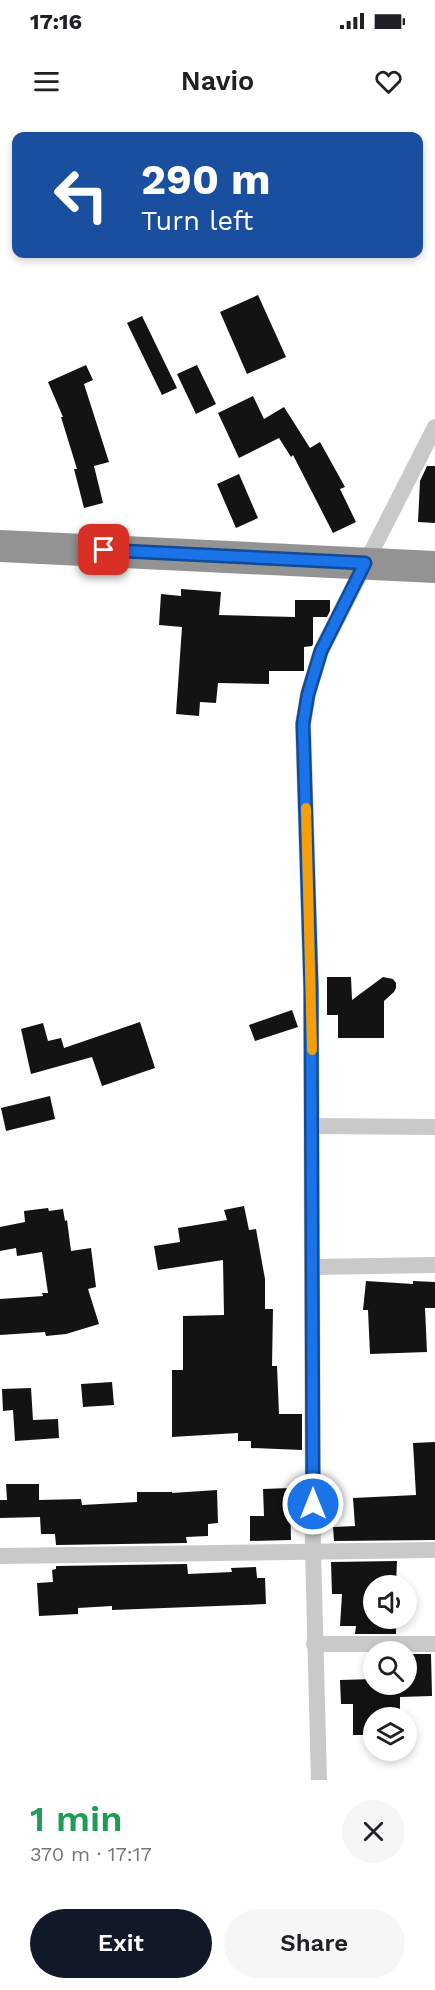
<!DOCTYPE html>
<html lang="en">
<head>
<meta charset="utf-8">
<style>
	body { margin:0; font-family:"Work Sans",sans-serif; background:#f6f6f6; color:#202124; height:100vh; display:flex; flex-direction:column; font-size:22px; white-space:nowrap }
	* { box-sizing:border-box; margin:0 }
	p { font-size:20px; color:#757577 }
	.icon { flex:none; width:33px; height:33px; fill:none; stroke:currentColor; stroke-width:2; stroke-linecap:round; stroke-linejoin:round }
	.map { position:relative; height:1660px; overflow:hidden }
	.sheet { display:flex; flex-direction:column; background:#fff; flex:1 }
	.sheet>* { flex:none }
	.top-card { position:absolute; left:12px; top:12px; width:411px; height:126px; border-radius:12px; box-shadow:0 3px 9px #0003; background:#1a4fa0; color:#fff; overflow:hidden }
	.fabs { position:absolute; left:363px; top:1455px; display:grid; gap:12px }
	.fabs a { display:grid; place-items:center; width:54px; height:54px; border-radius:50%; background:#fff; box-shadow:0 3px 9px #0003; font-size:30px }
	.pin { position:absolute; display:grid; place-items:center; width:51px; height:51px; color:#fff; margin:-26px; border-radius:12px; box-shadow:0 3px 9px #0006 }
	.me { position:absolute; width:66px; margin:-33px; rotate:0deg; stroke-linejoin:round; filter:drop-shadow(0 0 4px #0008) }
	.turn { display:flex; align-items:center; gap:21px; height:126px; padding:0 30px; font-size:27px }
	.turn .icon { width:78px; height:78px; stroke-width:2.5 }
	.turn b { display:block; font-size:42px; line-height:51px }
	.round { display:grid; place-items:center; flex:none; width:63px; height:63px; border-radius:32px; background:#f6f6f6 }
	.head { display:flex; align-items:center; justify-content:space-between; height:102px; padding:0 30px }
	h1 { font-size:36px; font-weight:600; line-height:45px; color:#1e9e55 }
	.cta { display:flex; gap:12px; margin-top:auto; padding:12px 30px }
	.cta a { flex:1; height:69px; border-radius:36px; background:#111827; color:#fff; font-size:24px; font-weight:600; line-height:69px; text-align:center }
	.cta a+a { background:#f6f6f6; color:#202124 }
	.status { display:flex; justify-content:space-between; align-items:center; height:42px; padding:0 30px; background:#fff; direction:ltr }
	.status svg { height:16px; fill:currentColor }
	header { display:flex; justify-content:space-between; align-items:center; height:78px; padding:0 30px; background:#fff; font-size:27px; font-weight:600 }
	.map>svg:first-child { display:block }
	.building { fill:#131313 }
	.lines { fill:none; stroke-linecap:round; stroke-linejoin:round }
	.street { stroke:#c9c9c9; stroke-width:16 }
	.highway { stroke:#939393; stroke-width:32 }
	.route-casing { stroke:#114b97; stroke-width:15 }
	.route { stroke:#1a73e8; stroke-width:10 }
	.slow { stroke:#f59e0b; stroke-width:10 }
</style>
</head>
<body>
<div class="status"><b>17:16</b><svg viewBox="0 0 49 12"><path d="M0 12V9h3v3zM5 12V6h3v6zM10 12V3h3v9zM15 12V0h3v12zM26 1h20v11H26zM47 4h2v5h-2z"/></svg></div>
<header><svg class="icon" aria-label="menu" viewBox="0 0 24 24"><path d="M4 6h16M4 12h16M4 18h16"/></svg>Navio<svg class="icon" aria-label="heart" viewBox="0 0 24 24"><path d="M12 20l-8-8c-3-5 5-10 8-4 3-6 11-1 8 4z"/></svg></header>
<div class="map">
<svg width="435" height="1660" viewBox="0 0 435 1660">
	<rect width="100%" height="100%" fill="#fff"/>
	<!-- building -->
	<g class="building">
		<polygon points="258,175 286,237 247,254 220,192"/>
		<polygon points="142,196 177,268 162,275 127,203"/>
		<polygon points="86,245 93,260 84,264 109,342 94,346 103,383 84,388 74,349 77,349 61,297 63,297 48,262"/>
		<polygon points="197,245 216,284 196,294 177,254"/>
		<polygon points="253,276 264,299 284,287 310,328 320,322 345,367 340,369 356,402 333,413 293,335 291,337 279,318 239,338 218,293"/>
		<polygon points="427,346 435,346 435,403 418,402 420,361"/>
		<polygon points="239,354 258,398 236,408 217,364"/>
		<polygon points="181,469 221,472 219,495 295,497 295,480 330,480 330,491 327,497 313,497 313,524 312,526 304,527 304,551 269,551 269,564 218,563 216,583 200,582 199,596 176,594 182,507 159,505 161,474 181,476"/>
		<polygon points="327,857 351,857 352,880 383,857 393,859 396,863 396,868 394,872 384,881 384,918 338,918 338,895 327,895"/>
		<polygon points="292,890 298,907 255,921 249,905"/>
		<polygon points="140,902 155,948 102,966 92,937 31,954 21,909 43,903 48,921 61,918 64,928"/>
		<polygon points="50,976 55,999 6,1011 1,988"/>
		<polygon points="244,1086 249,1110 256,1109 265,1159 265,1189 273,1189 272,1246 277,1246 279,1294 302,1294 302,1330 251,1328 251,1321 238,1321 238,1313 172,1317 172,1250 183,1250 183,1196 224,1195 223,1140 158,1150 154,1126 180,1122 178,1108 227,1100 224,1090"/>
		<polygon points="48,1088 49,1091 63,1089 65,1101 67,1100 71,1131 91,1128 96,1167 88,1169 99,1204 66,1214 46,1216 45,1212 0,1215 0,1179 43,1176 42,1173 48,1173 42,1132 17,1136 16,1128 0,1131 0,1107 25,1102 24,1091"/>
		<polygon points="366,1161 413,1164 413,1161 435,1162 435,1188 425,1188 427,1232 370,1234 368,1190 363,1190"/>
		<polygon points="112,1262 114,1285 83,1287 81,1264"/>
		<polygon points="31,1268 33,1300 58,1299 59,1318 15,1321 13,1290 3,1291 2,1269"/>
		<polygon points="435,1322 435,1420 334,1421 333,1407 355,1406 353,1378 416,1375 413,1323"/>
		<polygon points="6,1364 39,1364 39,1380 81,1379 82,1385 137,1382 137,1372 172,1372 172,1373 217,1370 218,1403 208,1404 208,1416 186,1417 187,1423 56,1425 55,1414 41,1414 40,1397 0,1398 0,1380 7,1380"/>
		<polygon points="290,1368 291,1420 250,1421 250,1396 264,1396 263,1369"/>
		<polygon points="397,1441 396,1466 374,1466 374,1498 396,1498 396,1514 355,1514 356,1506 340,1506 342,1474 332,1474 331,1442"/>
		<polygon points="187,1444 188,1454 232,1452 231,1448 256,1447 257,1458 265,1458 266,1484 112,1490 112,1486 78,1488 78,1494 39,1496 37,1463 53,1462 52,1450 56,1449 56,1446"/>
		<polygon points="406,1534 431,1534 432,1576 400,1577 400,1598 374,1598 374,1615 353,1615 353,1584 341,1584 340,1560 374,1559 374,1564 406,1564"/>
	</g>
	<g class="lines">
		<!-- street -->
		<g class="street">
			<polyline points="313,1006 435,1007"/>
			<polyline points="313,1147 435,1145"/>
			<polyline points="0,1436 435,1430"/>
			<polyline points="314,1524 435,1524"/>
			<polyline points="319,1660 313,1431 311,868 303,604 308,574 321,531 435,307"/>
		</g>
		<!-- highway -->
		<polyline class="highway" points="0,426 435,447"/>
	</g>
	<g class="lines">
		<defs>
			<polyline id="route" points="104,430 365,443 321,531 308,574 303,604 311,868 313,1384"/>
		</defs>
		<!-- route casing -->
		<use href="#route" class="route-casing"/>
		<!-- route -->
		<use href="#route" class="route"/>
		<!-- slow -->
		<polyline class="slow" points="306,688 312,930"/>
	</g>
</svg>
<div class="fabs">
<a><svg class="icon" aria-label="sound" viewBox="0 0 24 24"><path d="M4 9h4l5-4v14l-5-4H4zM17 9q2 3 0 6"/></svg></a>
<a><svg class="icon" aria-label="search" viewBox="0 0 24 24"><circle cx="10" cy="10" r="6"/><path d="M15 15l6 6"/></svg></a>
<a><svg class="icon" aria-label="layers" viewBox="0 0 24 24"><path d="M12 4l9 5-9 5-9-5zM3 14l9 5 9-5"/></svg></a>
</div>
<div class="pin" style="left:104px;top:430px;background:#d93025"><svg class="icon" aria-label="arrive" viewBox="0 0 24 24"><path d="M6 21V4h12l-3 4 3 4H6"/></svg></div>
<svg class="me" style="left:313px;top:1384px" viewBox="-20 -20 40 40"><circle r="17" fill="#1a73e8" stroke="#fff" stroke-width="3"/><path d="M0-11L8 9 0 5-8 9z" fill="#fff"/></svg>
<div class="top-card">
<div class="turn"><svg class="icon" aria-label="left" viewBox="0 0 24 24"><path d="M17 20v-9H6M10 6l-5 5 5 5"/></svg><div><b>290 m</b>Turn left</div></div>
</div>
</div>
<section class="sheet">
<div class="head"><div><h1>1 min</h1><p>370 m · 17:17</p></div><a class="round"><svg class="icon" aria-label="close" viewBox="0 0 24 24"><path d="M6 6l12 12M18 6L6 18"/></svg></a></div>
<div class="cta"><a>Exit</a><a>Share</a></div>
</section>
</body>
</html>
